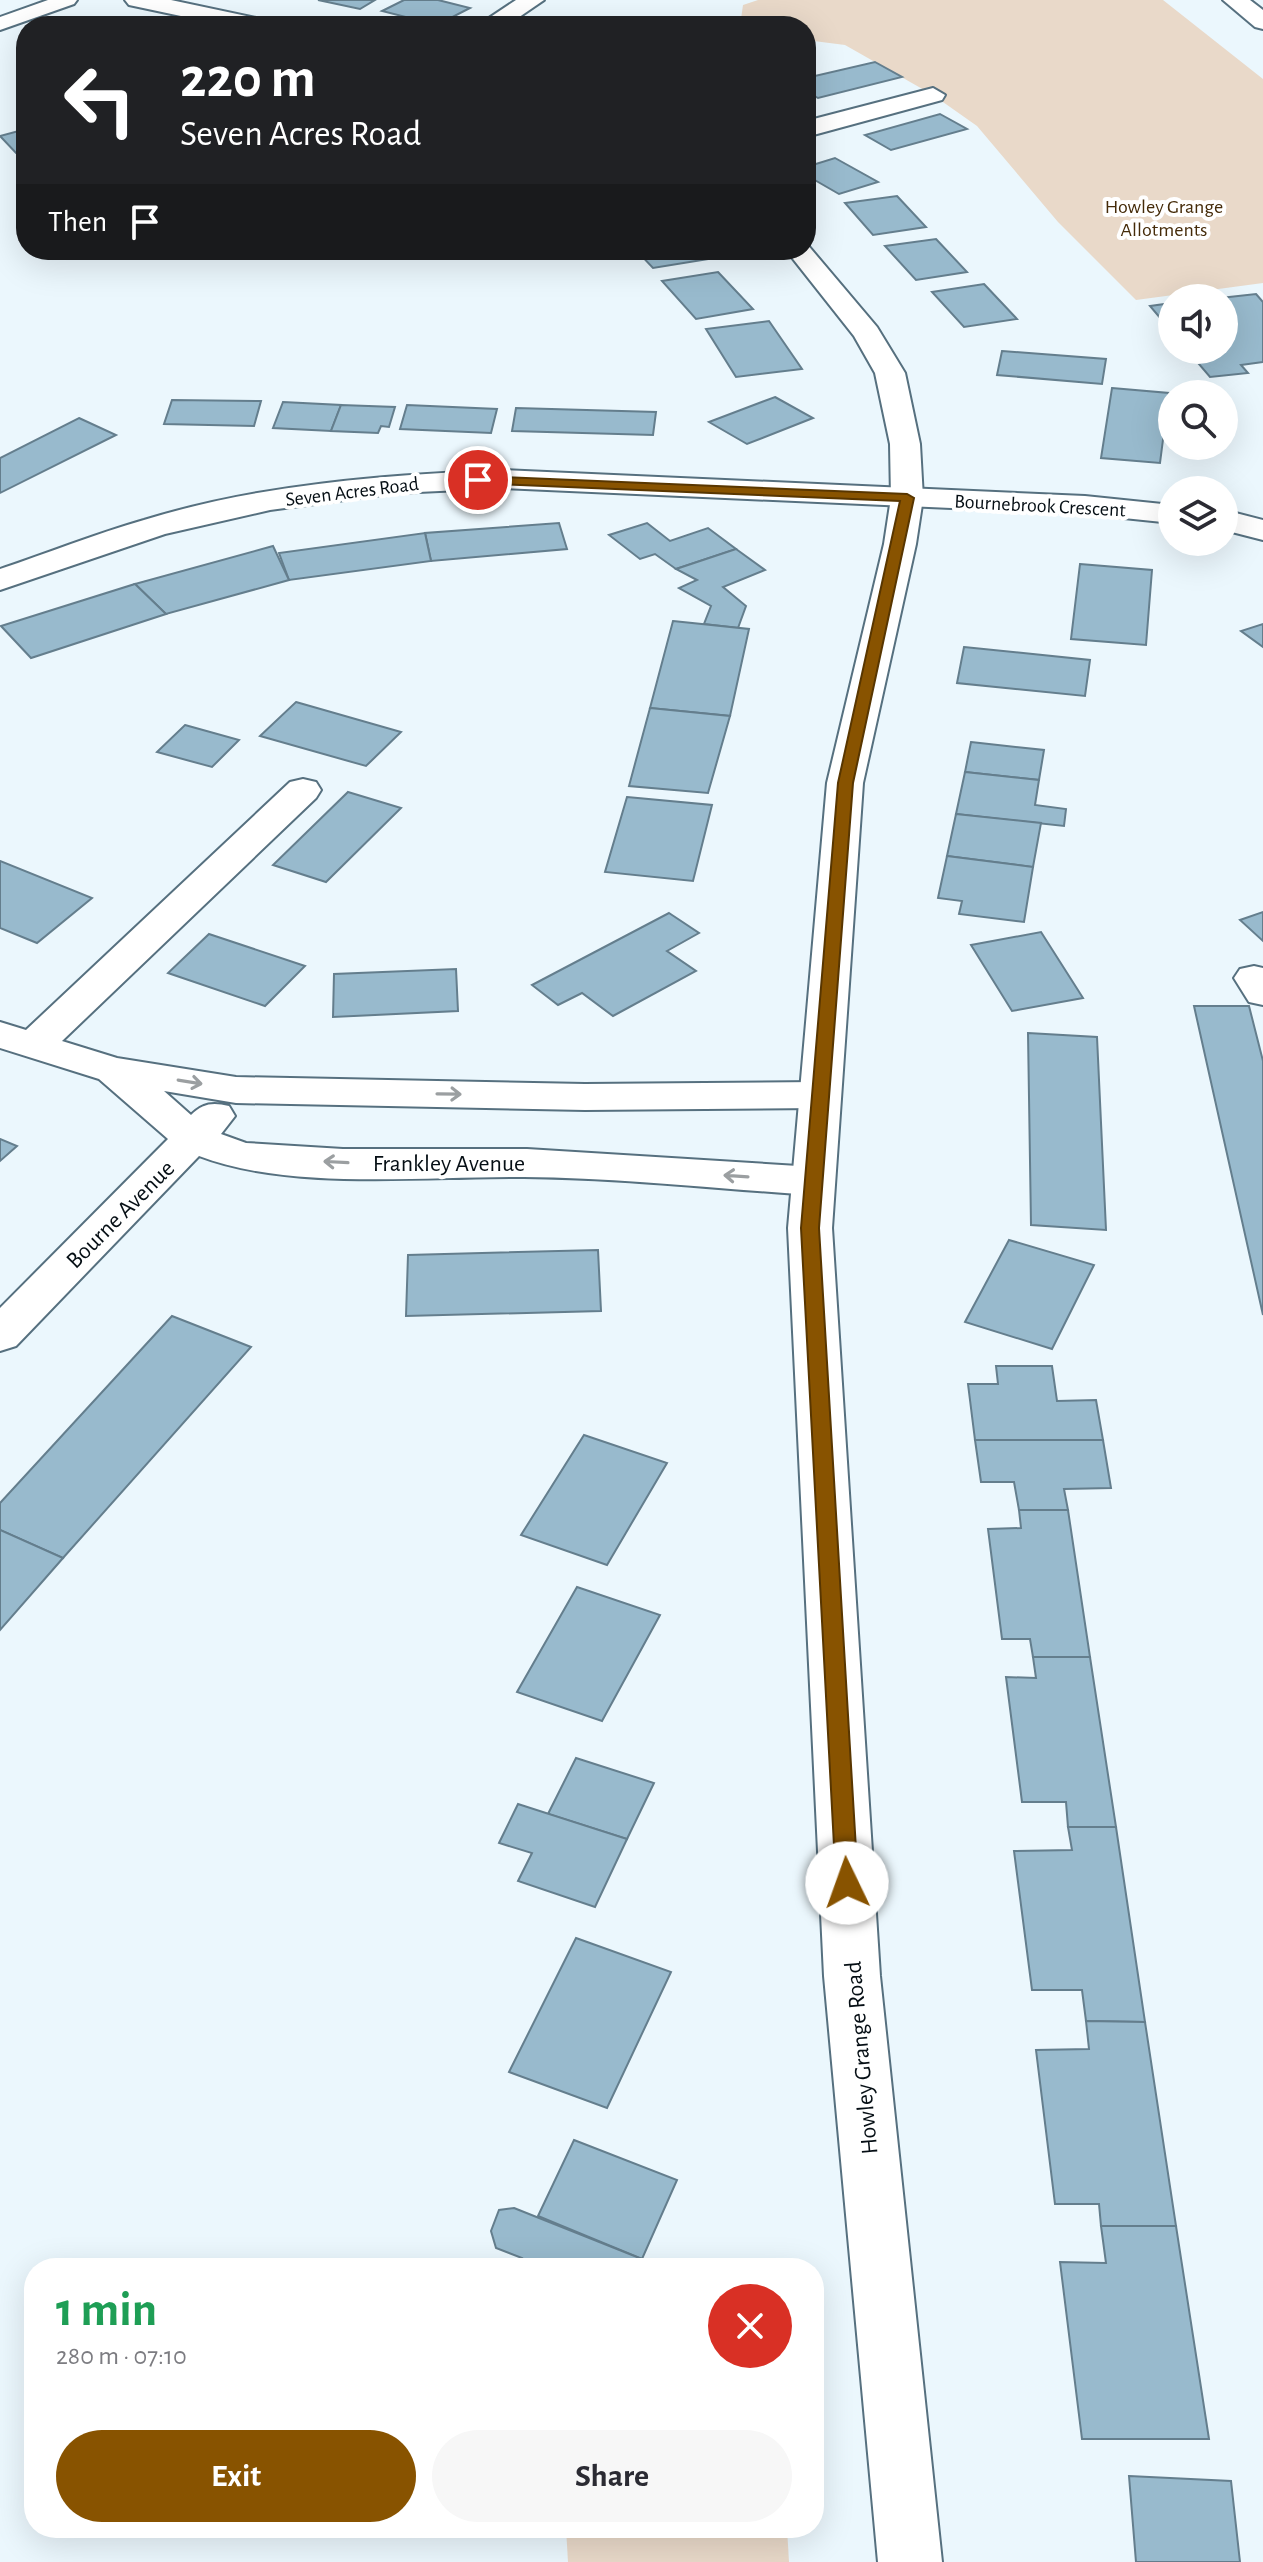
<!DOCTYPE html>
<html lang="en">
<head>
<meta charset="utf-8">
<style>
	body { margin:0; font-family:"Alegreya Sans",sans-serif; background:#f7f7f7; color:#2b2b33; height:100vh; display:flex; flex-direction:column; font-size:30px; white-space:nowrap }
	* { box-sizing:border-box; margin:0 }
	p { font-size:26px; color:#7c7c81 }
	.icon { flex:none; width:44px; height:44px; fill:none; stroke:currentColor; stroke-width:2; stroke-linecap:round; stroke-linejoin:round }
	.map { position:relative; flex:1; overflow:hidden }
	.sheet { position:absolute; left:24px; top:2258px; width:800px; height:280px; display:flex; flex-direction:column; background:#fff; border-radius:32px; box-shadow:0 8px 32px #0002 }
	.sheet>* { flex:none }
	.hud { position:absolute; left:16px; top:16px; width:800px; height:244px; border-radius:32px; box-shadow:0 8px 32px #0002; background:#202124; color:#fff; overflow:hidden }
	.tools { position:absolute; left:1158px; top:284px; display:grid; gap:16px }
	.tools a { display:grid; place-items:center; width:80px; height:80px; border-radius:50%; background:#fff; box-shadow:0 8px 32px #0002; font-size:40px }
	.pin { position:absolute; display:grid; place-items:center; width:68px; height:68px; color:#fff; margin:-34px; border:4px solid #fff; border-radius:50%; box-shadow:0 2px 8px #0007 }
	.me { position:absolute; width:88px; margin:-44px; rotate:357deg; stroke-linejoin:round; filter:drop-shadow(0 0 6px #0008) }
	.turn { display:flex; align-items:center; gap:28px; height:168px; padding:0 32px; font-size:36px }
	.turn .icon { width:104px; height:104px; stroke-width:2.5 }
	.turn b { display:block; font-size:56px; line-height:68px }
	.then { display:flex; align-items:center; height:76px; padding:0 32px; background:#0003; gap:16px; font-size:30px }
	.round { display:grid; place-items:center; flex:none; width:84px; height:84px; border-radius:42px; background:#f7f7f7 }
	.head { display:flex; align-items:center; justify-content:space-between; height:136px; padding:0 32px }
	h1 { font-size:48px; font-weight:600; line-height:60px; color:#1e9e55 }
	.primary-button { display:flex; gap:16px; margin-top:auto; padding:16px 32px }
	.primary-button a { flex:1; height:92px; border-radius:48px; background:#885300; color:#fff; font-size:32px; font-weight:600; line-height:92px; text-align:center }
	.primary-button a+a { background:#f7f7f7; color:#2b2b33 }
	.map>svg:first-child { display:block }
	.green { fill:#e9d9c9 }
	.building { fill:#98bacd; stroke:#647e8d; stroke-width:2 }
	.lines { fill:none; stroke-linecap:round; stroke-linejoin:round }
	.service-casing { stroke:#56707f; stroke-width:4 }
	.minor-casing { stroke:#56707f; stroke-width:4 }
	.tertiary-casing { stroke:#56707f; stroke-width:4 }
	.motorway-casing { stroke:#56707f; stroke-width:4 }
	.service { fill:#fff; fill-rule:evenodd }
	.minor { fill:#fff; fill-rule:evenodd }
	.tertiary { fill:#fff; fill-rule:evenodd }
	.motorway { fill:#fff; fill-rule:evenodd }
	.oneway { stroke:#9b9fa1 }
	.route { fill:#885300; stroke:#583600; stroke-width:2 }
	.labels { text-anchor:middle; stroke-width:8; stroke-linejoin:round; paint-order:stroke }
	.far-park-label { font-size:20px; fill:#452b09; stroke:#fff }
	.far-street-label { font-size:20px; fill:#050e14; stroke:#fff }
	.street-label { font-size:24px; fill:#050e14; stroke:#fff }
</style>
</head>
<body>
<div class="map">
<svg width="1263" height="2562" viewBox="0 0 1263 2562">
	<rect width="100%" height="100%" fill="#ebf7fd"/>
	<!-- green -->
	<g class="green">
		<polygon points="758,0 1163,0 1263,79 1263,283 1136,300 1058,222 977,126 933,95 845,45 806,40 806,26 740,26 743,5"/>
		<polygon points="566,2528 787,2528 789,2562 568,2562"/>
	</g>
	<!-- building -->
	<g class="building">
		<polygon points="318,0 375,0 360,9"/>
		<polygon points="404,0 438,0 470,8 437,25 382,11"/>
		<polygon points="875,62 902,77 818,98 806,91 806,78"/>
		<polygon points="940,114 967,129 891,150 865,135"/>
		<polygon points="26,129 26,151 16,153 0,136"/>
		<polygon points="835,158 878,182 839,194 806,175 806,167"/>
		<polygon points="897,196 926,227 873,235 845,203"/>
		<polygon points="936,239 967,272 916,280 885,246"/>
		<polygon points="636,250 700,250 708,259 653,268"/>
		<polygon points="718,272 753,309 696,319 662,281"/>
		<polygon points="984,284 1017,319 964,327 932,292"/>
		<polygon points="1256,294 1263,302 1263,362 1241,365 1248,373 1210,377 1187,350 1224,350 1224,298 1220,298"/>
		<polygon points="1172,303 1172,332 1150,306"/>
		<polygon points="769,321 802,369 736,377 706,329"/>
		<polygon points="1002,351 1106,359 1102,384 997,375"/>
		<polygon points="1112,388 1169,393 1160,463 1101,458"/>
		<polygon points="775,397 813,418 747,444 709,422"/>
		<polygon points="172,400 261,401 254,426 164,424"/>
		<polygon points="283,402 341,405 331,431 273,428"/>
		<polygon points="341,405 395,407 389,427 381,426 378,433 331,431"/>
		<polygon points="407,405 497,409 491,433 400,429"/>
		<polygon points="516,408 656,412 653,435 512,431"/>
		<polygon points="79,418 116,435 0,493 0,458"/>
		<polygon points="559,523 567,549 431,561 425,533"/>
		<polygon points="647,523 670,541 708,528 736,549 676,569 655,554 640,559 609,535"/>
		<polygon points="425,533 431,561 289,580 279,553"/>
		<polygon points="273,546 289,580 166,614 135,584"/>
		<polygon points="736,549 765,570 723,587 746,606 738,628 704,624 711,606 679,588 697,580 676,569"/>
		<polygon points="1080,564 1152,570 1146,645 1071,639"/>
		<polygon points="135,584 166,614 31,658 1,626"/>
		<polygon points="673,621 749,629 730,716 650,708"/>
		<polygon points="1263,624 1263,647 1241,631"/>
		<polygon points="964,647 1090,660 1085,696 957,683"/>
		<polygon points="296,702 401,732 366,766 260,736"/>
		<polygon points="650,708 730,716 708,793 629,786"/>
		<polygon points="185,725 239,740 212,767 157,752"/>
		<polygon points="971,742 1044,750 1039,780 965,772"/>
		<polygon points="965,772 1039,780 1035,805 1066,809 1064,826 956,814"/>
		<polygon points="348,792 401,808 326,882 273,865"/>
		<polygon points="627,797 712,805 693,881 605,872"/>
		<polygon points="956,814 1041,823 1033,867 947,856"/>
		<polygon points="947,856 1033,867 1024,922 959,914 962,901 938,898"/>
		<polygon points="0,861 92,898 37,943 0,928"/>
		<polygon points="1263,912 1263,941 1240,920"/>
		<polygon points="669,913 699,933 667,951 696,971 613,1016 582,993 558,1005 532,985"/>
		<polygon points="1041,932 1083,998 1012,1011 971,945"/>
		<polygon points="209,934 305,966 265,1006 168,973"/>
		<polygon points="456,969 458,1011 333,1017 334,974"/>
		<polygon points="1194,1006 1249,1006 1263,1061 1263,1315"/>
		<polygon points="1028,1033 1097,1037 1106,1230 1031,1225"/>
		<polygon points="0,1139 17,1146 0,1161"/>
		<polygon points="1009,1240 1094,1265 1052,1349 965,1322"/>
		<polygon points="598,1250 601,1311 406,1316 408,1255"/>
		<polygon points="172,1316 251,1347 63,1558 0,1530 0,1503"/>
		<polygon points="996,1366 1052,1366 1057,1401 1096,1400 1103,1440 975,1440 968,1384 998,1384"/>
		<polygon points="584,1435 667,1463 607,1565 521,1535"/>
		<polygon points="975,1440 1103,1440 1111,1488 1064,1489 1068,1510 1019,1510 1014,1482 981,1482"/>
		<polygon points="1019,1510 1068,1510 1090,1657 1033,1657 1030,1639 1002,1639 988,1529 1021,1528"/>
		<polygon points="0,1530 63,1558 0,1630"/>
		<polygon points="577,1587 660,1615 602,1721 517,1692"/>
		<polygon points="1033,1657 1090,1657 1116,1827 1068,1827 1066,1802 1022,1802 1006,1677 1036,1678"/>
		<polygon points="576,1758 654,1783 627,1839 548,1814"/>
		<polygon points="518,1804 627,1839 595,1907 518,1881 532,1853 499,1843"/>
		<polygon points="1068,1827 1116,1827 1145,2022 1086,2021 1082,1990 1032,1990 1014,1851 1072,1850"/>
		<polygon points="576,1938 671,1972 607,2108 509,2072"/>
		<polygon points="1086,2021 1145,2022 1176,2226 1101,2226 1099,2204 1055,2204 1036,2050 1089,2049"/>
		<polygon points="574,2140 677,2180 642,2259 538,2216"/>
		<polygon points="514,2208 642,2259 638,2268 517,2268 522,2258 496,2248 491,2231 499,2210"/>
		<polygon points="1101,2226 1176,2226 1209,2439 1082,2439 1060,2262 1106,2263"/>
		<polygon points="1129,2476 1231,2481 1240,2562 1136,2562"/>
	</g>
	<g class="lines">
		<defs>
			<polygon id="service" points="48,0 77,0 74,4 0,30 0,17"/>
			<g id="minor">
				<polygon points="516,0 544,0 506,26 477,26"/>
				<polygon points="933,88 945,95 942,100 806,137 806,121"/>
				<path d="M504,470L1085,496L1172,505V523L1085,514L504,488L397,493L270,510L165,534L0,590V569C48,553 95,534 144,520C260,484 384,475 504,470Z"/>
				<polygon points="1224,510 1263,520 1263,540 1224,530"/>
				<path d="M303,779L316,782L321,790L316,798L62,1041L117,1058L236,1077L585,1084L819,1082L833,1086L839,1095L833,1104L819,1108L585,1110L236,1103L164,1091L191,1115C203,1103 213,1102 229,1106L235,1116L221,1134L246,1143L343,1149H527L814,1167L829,1171L835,1181L829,1191L814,1195C718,1189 620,1178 524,1177C425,1176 290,1191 199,1156L16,1346L0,1351V1308L168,1139L99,1079L0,1048V1022L26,1030L290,782Z"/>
				<polygon points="1254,966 1263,968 1263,1005 1249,1002 1234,978 1240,969"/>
			</g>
			<g id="tertiary">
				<polygon points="125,0 171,0 270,21 274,26 228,26 129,5"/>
				<polygon points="806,243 877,327 905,373 920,444 923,498 916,544 863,783 832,1228 880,1976 942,2562 878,2562 824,1976 788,1228 827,783 884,544 891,498 890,444 875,373 854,336 786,250 806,250"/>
			</g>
			<polygon id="motorway" points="1223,0 1250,0 1263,10 1263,29 1255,27"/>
		</defs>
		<!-- service casing -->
		<use href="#service" class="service-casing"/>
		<!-- minor casing -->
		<use href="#minor" class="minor-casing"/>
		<!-- tertiary casing -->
		<use href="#tertiary" class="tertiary-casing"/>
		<!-- motorway casing -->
		<use href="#motorway" class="motorway-casing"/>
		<!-- service -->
		<use href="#service" class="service"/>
		<!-- minor -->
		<use href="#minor" class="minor"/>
		<!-- tertiary -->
		<use href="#tertiary" class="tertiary"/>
		<!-- motorway -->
		<use href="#motorway" class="motorway"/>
	</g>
	<!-- one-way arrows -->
	<defs><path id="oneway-shaft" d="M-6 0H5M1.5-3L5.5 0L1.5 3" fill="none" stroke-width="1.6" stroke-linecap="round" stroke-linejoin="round" transform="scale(2)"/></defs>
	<g class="oneway">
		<use href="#oneway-shaft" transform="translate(190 1082) rotate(9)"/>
		<use href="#oneway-shaft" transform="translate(449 1094) rotate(1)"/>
		<use href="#oneway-shaft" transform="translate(336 1162) rotate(-177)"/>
		<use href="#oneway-shaft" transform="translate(736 1176) rotate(-176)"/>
	</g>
	<!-- route -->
	<polygon class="route" points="478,476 907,494 914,498 853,783 819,1228 858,1883 855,1889 839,1889 836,1883 801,1228 838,783 900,501 473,483 471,480"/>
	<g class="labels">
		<!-- far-park labels -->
		<g class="far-park-label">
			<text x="1164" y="213">Howley Grange<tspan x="1164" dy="23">Allotments</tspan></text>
		</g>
		<!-- far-street labels -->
		<g class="far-street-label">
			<text transform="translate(352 491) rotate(-7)" y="7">Seven Acres Road</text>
			<text transform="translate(1040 505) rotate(3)" y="7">Bournebrook Crescent</text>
		</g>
		<!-- street labels -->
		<g class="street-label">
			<text x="449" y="1171">Frankley Avenue</text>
			<text transform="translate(120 1214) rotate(-45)" y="8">Bourne Avenue</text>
			<text transform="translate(861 2058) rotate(-95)" y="8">Howley Grange Road</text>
		</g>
	</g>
</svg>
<div class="tools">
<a><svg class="icon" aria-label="sound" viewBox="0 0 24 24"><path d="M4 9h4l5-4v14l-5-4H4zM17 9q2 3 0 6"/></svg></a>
<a><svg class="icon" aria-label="search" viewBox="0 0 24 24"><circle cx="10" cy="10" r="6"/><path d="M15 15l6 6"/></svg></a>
<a><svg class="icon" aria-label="layers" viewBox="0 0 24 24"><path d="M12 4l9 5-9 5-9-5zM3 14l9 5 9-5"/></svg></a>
</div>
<div class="pin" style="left:478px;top:480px;background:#d93025"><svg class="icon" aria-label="arrive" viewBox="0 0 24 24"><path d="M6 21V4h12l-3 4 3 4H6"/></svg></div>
<svg class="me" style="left:847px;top:1883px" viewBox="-20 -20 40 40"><circle r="19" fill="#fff"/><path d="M0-13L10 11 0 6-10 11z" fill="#885300"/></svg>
<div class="hud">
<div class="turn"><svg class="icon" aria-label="left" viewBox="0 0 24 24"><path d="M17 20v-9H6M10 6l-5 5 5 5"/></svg><div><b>220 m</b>Seven Acres Road</div></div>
<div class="then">Then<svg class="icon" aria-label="arrive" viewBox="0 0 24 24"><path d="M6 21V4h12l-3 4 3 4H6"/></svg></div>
</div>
<section class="sheet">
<div class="head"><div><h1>1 min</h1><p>280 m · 07:10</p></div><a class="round" style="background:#d93025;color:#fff"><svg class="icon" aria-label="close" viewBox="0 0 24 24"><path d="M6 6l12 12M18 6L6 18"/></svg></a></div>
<div class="primary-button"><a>Exit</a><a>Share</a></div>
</section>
</div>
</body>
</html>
